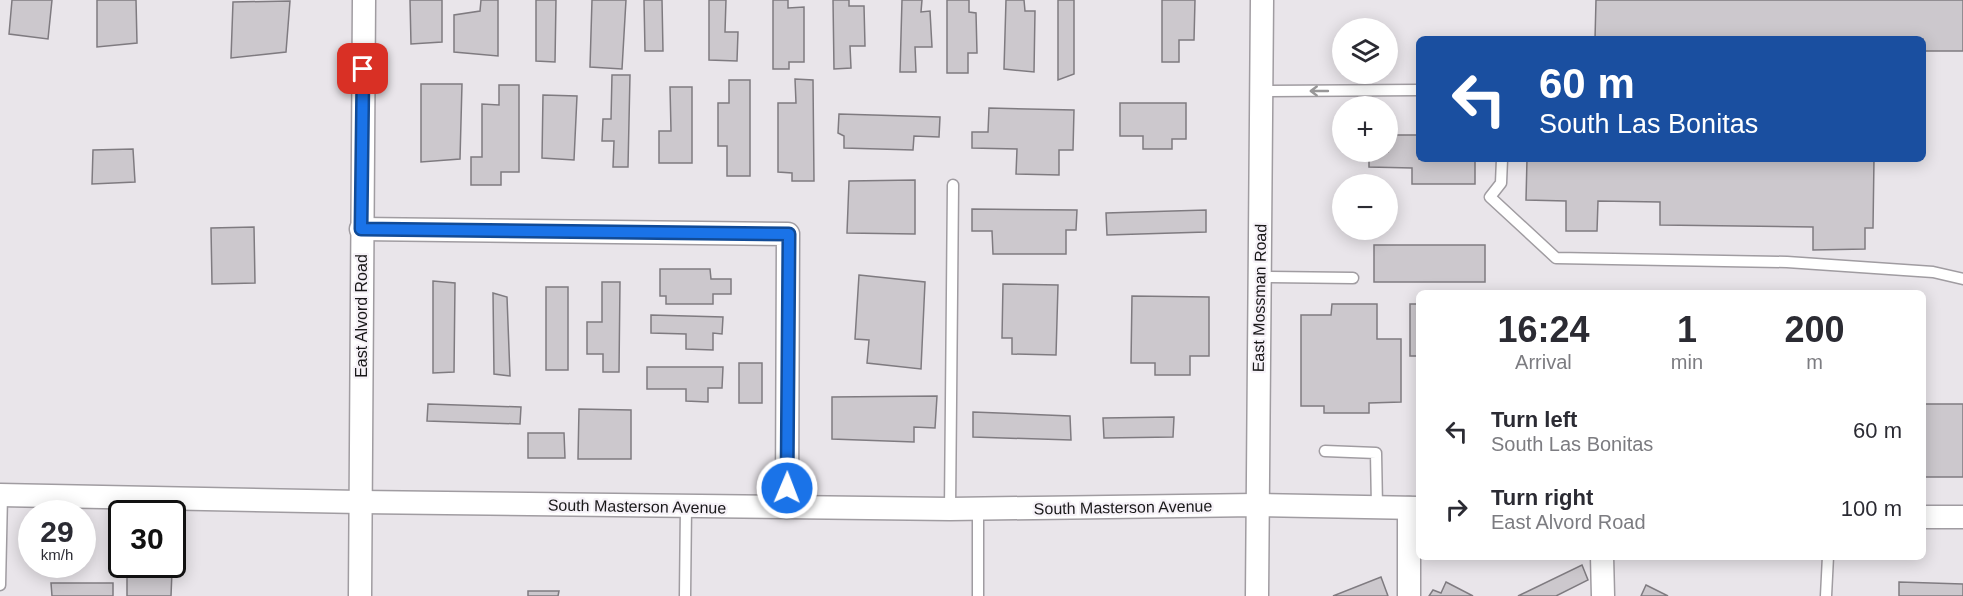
<!DOCTYPE html>
<html lang="en">
<head>
<meta charset="utf-8">
<style>
	body { margin:0; font-family:Arial,sans-serif; background:#f2f2f3; color:#2b2b33; height:100vh; display:flex; flex-direction:column; font-size:22px; white-space:nowrap }
	* { box-sizing:border-box; margin:0 }
	p { font-size:20px; color:#7c7c81 }
	.icon { flex:none; width:33px; height:33px; fill:none; stroke:currentColor; stroke-width:2; stroke-linecap:round; stroke-linejoin:round }
	.map { position:relative; flex:1; overflow:hidden }
	.drawer { position:absolute; left:1416px; top:290px; width:510px; height:270px; display:flex; flex-direction:column; background:#fff; border-radius:9px; box-shadow:0 3px 15px #0003 }
	.drawer>* { flex:none }
	.banner { position:absolute; left:1416px; top:36px; width:510px; height:126px; border-radius:9px; box-shadow:0 3px 15px #0003; background:#1a4fa0; color:#fff; overflow:hidden }
	.tools { position:absolute; left:1332px; top:18px; display:grid; gap:12px }
	.tools a { display:grid; place-items:center; width:66px; height:66px; border-radius:50%; background:#fff; box-shadow:0 3px 15px #0003; font-size:30px }
	.speed { position:absolute; left:18px; top:500px; display:flex; gap:12px; font-size:30px; font-weight:700; text-align:center }
	.speed>* { display:grid; place-content:center; width:78px; height:78px; border-radius:50%; background:#fff; box-shadow:0 3px 15px #0003; line-height:1 }
	.speed small { font-size:15px; font-weight:400 }
	.speed .limit { border:3px solid #111; border-radius:9px; background:#fff; color:#111 }
	.pin { position:absolute; display:grid; place-items:center; width:51px; height:51px; color:#fff; margin:-26px; border-radius:12px; box-shadow:0 3px 9px #0006 }
	.me { position:absolute; width:66px; margin:-33px; rotate:1deg; stroke-linejoin:round; filter:drop-shadow(0 0 4px #0008) }
	.turn { display:flex; align-items:center; gap:21px; height:126px; padding:0 24px; font-size:27px }
	.turn .icon { width:78px; height:78px; stroke-width:2.5 }
	.turn b { display:block; font-size:42px; line-height:51px }
	.eta { display:flex; justify-content:space-evenly; align-items:center; height:102px; text-align:center }
	.eta b { font-size:36px; font-weight:800; line-height:42px }
	ul { padding:0; list-style:none }
	li { display:flex; align-items:center; gap:18px; height:78px; padding:0 24px }
	li div { flex:1 }
	li b { display:block; font-size:22px }
	li em { font-style:normal }
	.map>svg:first-child { display:block }
	.building { fill:#ccc8cd; stroke:#7f7b80; stroke-width:1.5 }
	.lines { fill:none; stroke-linecap:round; stroke-linejoin:round }
	.lane-casing { stroke:#a09ca1; stroke-width:13 }
	.street-casing { stroke:#a09ca1; stroke-width:25 }
	.lane { stroke:#fff; stroke-width:10 }
	.street { stroke:#fff; stroke-width:22 }
	.oneway { stroke:#989798 }
	.route-casing { stroke:#114b97; stroke-width:15 }
	.route { stroke:#1a73e8; stroke-width:10 }
	.labels { text-anchor:middle; stroke-width:4.5; stroke-linejoin:round; paint-order:stroke }
	.street-label { font-size:16px; fill:#191819; stroke:#f6f2f8 }
</style>
</head>
<body>
<div class="map">
<svg width="1963" height="596" viewBox="0 0 1963 596">
	<rect width="100%" height="100%" fill="#e9e5ea"/>
	<!-- building -->
	<g class="building">
		<polygon points="12,0 52,0 48,39 9,34"/>
		<polygon points="97,0 136,0 137,43 97,47"/>
		<polygon points="410,0 442,0 442,42 411,44"/>
		<polygon points="481,0 498,0 498,56 454,52 454,15 480,11"/>
		<polygon points="536,0 556,0 555,62 536,61"/>
		<polygon points="592,0 626,0 622,69 590,67"/>
		<polygon points="644,0 662,0 663,51 645,51"/>
		<polygon points="709,0 726,0 725,32 738,32 737,61 709,60"/>
		<polygon points="773,0 788,0 788,8 804,7 804,62 789,62 789,69 773,69"/>
		<polygon points="833,0 849,0 849,6 864,6 865,46 850,46 851,68 834,69"/>
		<polygon points="902,0 922,0 921,12 930,11 932,47 915,47 916,72 900,72"/>
		<polygon points="947,0 969,0 969,12 976,13 977,53 968,53 968,73 947,73"/>
		<polygon points="1006,0 1024,0 1025,11 1035,11 1034,72 1004,69"/>
		<polygon points="1058,0 1074,0 1074,74 1058,80"/>
		<polygon points="1162,0 1195,0 1194,40 1179,40 1179,62 1162,62"/>
		<polygon points="1596,0 1963,0 1963,51 1923,51 1923,39 1595,39"/>
		<polygon points="290,1 286,52 231,58 233,2"/>
		<polygon points="612,75 630,75 628,167 613,167 614,141 602,141 603,119 611,119"/>
		<polygon points="795,79 813,80 814,181 792,181 792,173 778,172 778,103 796,103"/>
		<polygon points="729,80 750,80 750,176 727,176 727,146 718,146 718,103 729,103"/>
		<polygon points="421,84 462,84 460,159 421,162"/>
		<polygon points="499,85 519,85 519,172 501,172 501,185 471,185 471,157 482,157 482,104 499,105"/>
		<polygon points="670,87 692,87 692,163 659,163 659,131 671,131"/>
		<polygon points="543,95 577,96 574,160 542,158"/>
		<polygon points="1120,103 1186,103 1186,139 1172,139 1172,149 1143,149 1143,136 1120,136"/>
		<polygon points="989,108 1074,110 1073,150 1059,150 1059,175 1016,174 1017,149 972,148 972,132 988,132"/>
		<polygon points="839,114 940,117 939,137 914,136 913,150 844,148 844,136 838,133"/>
		<polygon points="1388,135 1419,135 1419,159 1475,159 1475,184 1412,184 1412,168 1369,167 1369,152 1388,152"/>
		<polygon points="133,149 135,182 92,184 93,150"/>
		<polygon points="1527,159 1874,159 1873,228 1865,228 1865,249 1813,250 1813,227 1660,225 1660,202 1598,201 1597,231 1566,231 1566,201 1526,200"/>
		<polygon points="915,180 915,234 847,233 849,181"/>
		<polygon points="972,209 1077,210 1076,230 1066,230 1066,254 993,254 992,231 972,231"/>
		<polygon points="1206,210 1206,232 1107,235 1106,213"/>
		<polygon points="254,227 255,283 212,284 211,228"/>
		<rect x="1374" y="245" width="111" height="37"/>
		<polygon points="660,269 710,269 711,279 731,279 731,294 713,294 713,304 666,304 666,296 660,296"/>
		<polygon points="859,275 925,282 921,369 867,363 869,340 855,339"/>
		<polygon points="433,281 455,283 454,372 433,373"/>
		<polygon points="602,282 620,282 619,372 603,372 603,354 587,354 587,322 602,322"/>
		<polygon points="1003,284 1058,285 1056,355 1012,354 1012,338 1002,338"/>
		<rect x="546" y="287" width="22" height="83"/>
		<polygon points="493,293 507,297 510,376 494,374"/>
		<polygon points="1132,296 1209,297 1209,356 1190,356 1190,375 1155,375 1155,363 1131,363"/>
		<polygon points="1332,304 1377,304 1377,339 1401,339 1401,402 1369,403 1369,413 1324,413 1324,406 1301,406 1301,315 1331,315"/>
		<rect x="1410" y="304" width="9" height="52"/>
		<polygon points="651,315 723,317 722,334 713,333 713,350 686,349 686,334 651,333"/>
		<rect x="739" y="363" width="23" height="40"/>
		<polygon points="647,367 723,367 722,388 708,388 708,402 686,401 686,389 647,389"/>
		<polygon points="937,396 935,428 914,427 914,442 832,439 832,397"/>
		<polygon points="428,404 521,407 520,424 427,421"/>
		<rect x="1923" y="404" width="40" height="73"/>
		<polygon points="579,409 631,410 631,459 578,459"/>
		<polygon points="973,412 1070,416 1071,440 973,437"/>
		<polygon points="1174,417 1173,437 1104,438 1103,418"/>
		<polygon points="528,433 564,433 565,458 528,458"/>
		<polygon points="1582,565 1588,580 1556,596 1518,596"/>
		<polygon points="172,571 171,596 127,596 127,572"/>
		<polygon points="1381,577 1388,596 1333,596"/>
		<polygon points="1446,582 1473,596 1429,596 1433,590 1441,593"/>
		<polygon points="1899,582 1963,584 1963,596 1899,596"/>
		<polygon points="51,583 113,583 113,596 52,596"/>
		<polygon points="1646,585 1668,596 1641,596"/>
		<polygon points="528,591 559,591 558,596 528,596"/>
	</g>
	<g class="lines">
		<defs>
			<g id="lane">
				<polyline points="1261,91 1419,90"/>
				<polyline points="1502,159 1501,183 1490,197 1556,258 1787,262 1933,272 1963,279"/>
				<polyline points="1259,277 1353,278"/>
				<polyline points="1325,451 1376,453 1377,507"/>
				<polyline points="950,509 953,185"/>
				<polyline points="0,585 2,495"/>
				<polyline points="685,596 686,506"/>
				<polyline points="978,596 978,508"/>
				<polyline points="1826,596 1828,556"/>
			</g>
			<g id="street">
				<polyline points="361,229 788,234 787,507"/>
				<polyline points="0,495 360,502 787,507 950,509 1256,505 1419,508"/>
				<polyline points="1923,517 1963,517"/>
				<polyline points="1602,556 1603,596"/>
				<polyline points="360,596 364,0"/>
				<polyline points="1257,596 1262,0"/>
				<polyline points="1409,596 1409,508"/>
			</g>
		</defs>
		<!-- lane casing -->
		<use href="#lane" class="lane-casing"/>
		<!-- street casing -->
		<use href="#street" class="street-casing"/>
		<!-- lane -->
		<use href="#lane" class="lane"/>
		<!-- street -->
		<use href="#street" class="street"/>
	</g>
	<!-- one-way arrows -->
	<defs><path id="oneway-shaft" d="M-6 0H5M1.5-3L5.5 0L1.5 3" fill="none" stroke-width="1.6" stroke-linecap="round" stroke-linejoin="round" transform="scale(1.5)"/></defs>
	<use class="oneway" href="#oneway-shaft" transform="translate(1319 91) rotate(180)"/>
	<g class="lines">
		<defs>
			<polyline id="route" points="363,69 361,229 789,234 787,488"/>
		</defs>
		<!-- route casing -->
		<use href="#route" class="route-casing"/>
		<!-- route -->
		<use href="#route" class="route"/>
	</g>
	<g class="labels">
		<!-- street labels -->
		<g class="street-label">
			<text transform="translate(1259 298) rotate(-89)" y="6">East Mossman Road</text>
			<text transform="translate(361 316) rotate(-90)" y="6">East Alvord Road</text>
			<text transform="translate(637 506) rotate(1)" y="6">South Masterson Avenue</text>
			<text transform="translate(1123 507) rotate(-1)" y="6">South Masterson Avenue</text>
		</g>
	</g>
</svg>
<div class="tools">
<a><svg class="icon" aria-label="layers" viewBox="0 0 24 24"><path d="M12 4l9 5-9 5-9-5zM3 14l9 5 9-5"/></svg></a>
<a>+</a>
<a>−</a>
</div>
<div class="speed"><div>29<small>km/h</small></div><div class="limit">30</div></div>
<div class="pin" style="left:363px;top:69px;background:#d93025"><svg class="icon" aria-label="arrive" viewBox="0 0 24 24"><path d="M6 21V4h12l-3 4 3 4H6"/></svg></div>
<svg class="me" style="left:787px;top:488px" viewBox="-20 -20 40 40"><circle r="17" fill="#1a73e8" stroke="#fff" stroke-width="3"/><path d="M0-11L8 9 0 5-8 9z" fill="#fff"/></svg>
<div class="banner">
<div class="turn"><svg class="icon" aria-label="left" viewBox="0 0 24 24"><path d="M17 20v-9H6M10 6l-5 5 5 5"/></svg><div><b>60 m</b>South Las Bonitas</div></div>
</div>
<section class="drawer">
<div class="eta">
<div><b>16:24</b><p>Arrival</p></div>
<div><b>1</b><p>min</p></div>
<div><b>200</b><p>m</p></div>
</div>
<ul>
<li><svg class="icon" aria-label="left" viewBox="0 0 24 24"><path d="M17 20v-9H6M10 6l-5 5 5 5"/></svg><div><b>Turn left</b><p>South Las Bonitas</p></div><em>60 m</em></li>
<li><svg class="icon" aria-label="right" viewBox="0 0 24 24"><path d="M7 20v-9h11M14 6l5 5-5 5"/></svg><div><b>Turn right</b><p>East Alvord Road</p></div><em>100 m</em></li>
</ul>
</section>
</div>
</body>
</html>
